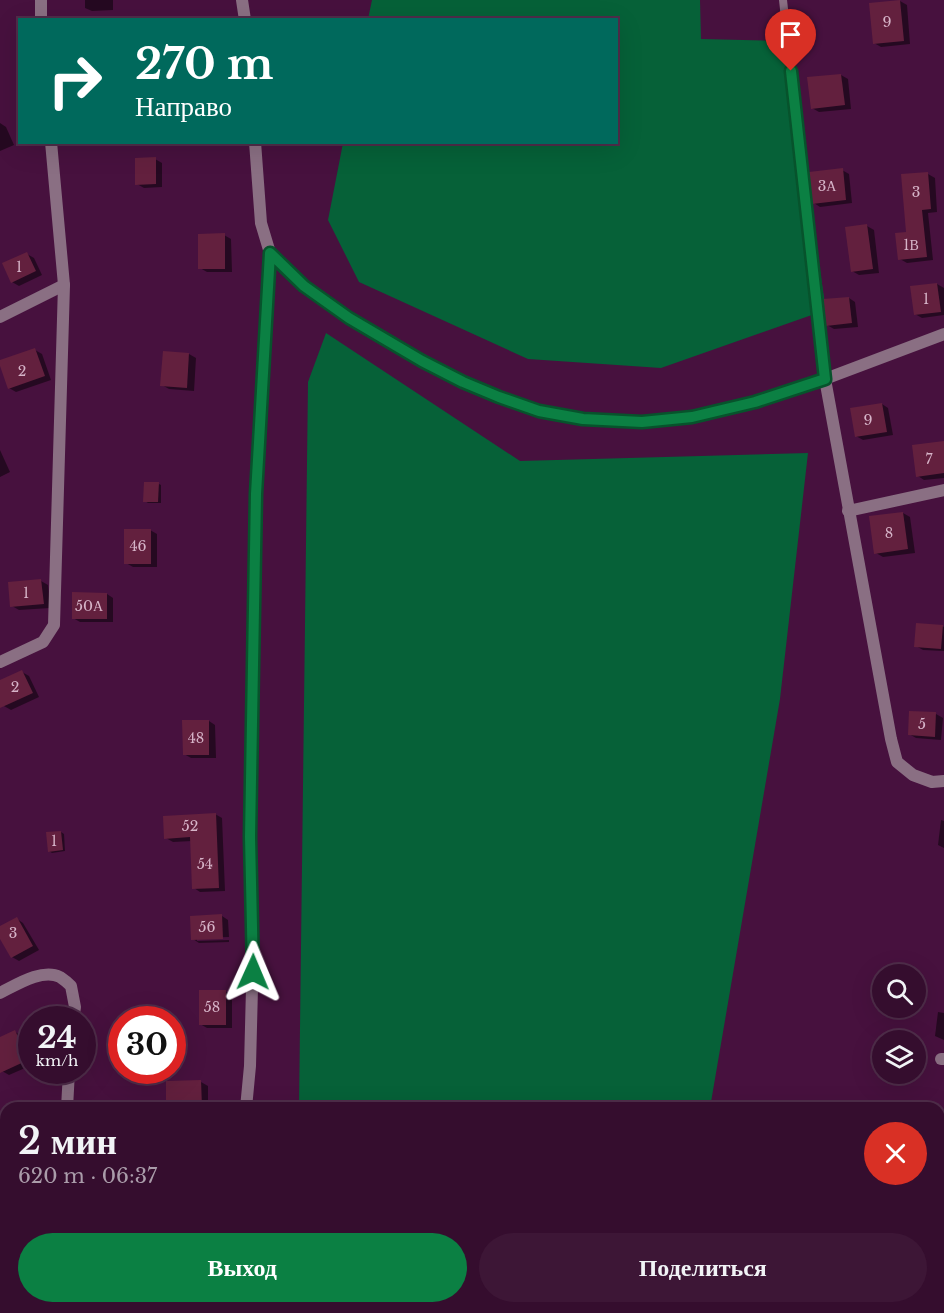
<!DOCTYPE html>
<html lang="ru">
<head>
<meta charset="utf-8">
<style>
	body { margin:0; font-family:"Libre Baskerville",serif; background:#3d1636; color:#f1f3f6; height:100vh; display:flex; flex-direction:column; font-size:22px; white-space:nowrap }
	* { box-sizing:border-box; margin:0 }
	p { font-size:20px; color:#aa9caa }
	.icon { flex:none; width:33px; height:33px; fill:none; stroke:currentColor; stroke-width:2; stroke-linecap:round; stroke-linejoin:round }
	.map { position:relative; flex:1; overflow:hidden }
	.sheet { position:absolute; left:0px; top:1102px; width:945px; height:212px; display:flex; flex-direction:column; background:#350d2e; border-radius:18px 18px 0 0; box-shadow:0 6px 24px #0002,0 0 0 2px #4f2d4a }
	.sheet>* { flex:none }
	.top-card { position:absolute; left:18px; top:18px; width:600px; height:126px; border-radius:0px; box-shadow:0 6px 24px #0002,0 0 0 2px #4f2d4a; background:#00695c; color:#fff; overflow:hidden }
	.buttons { position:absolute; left:872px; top:964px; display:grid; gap:12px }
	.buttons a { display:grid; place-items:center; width:54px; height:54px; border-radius:50%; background:#350d2e; box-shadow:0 6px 24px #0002,0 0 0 2px #4f2d4a; font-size:30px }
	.speed { position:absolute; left:18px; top:1006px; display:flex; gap:12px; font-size:30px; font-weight:700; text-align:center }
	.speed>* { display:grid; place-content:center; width:78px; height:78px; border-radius:50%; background:#350d2e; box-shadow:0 6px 24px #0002,0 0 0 2px #4f2d4a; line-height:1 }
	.speed small { font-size:15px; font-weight:400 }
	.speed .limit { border:9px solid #d22; background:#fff; color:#111 }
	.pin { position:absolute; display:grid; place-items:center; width:51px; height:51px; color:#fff; margin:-62px -26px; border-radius:50% 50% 50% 0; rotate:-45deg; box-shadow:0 0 6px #0007 }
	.pin .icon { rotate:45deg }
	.me { position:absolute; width:66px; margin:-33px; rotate:1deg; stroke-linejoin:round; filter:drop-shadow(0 0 4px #0008) }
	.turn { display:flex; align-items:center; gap:21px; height:126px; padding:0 18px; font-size:27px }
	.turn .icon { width:78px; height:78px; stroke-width:2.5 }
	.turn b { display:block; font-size:42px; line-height:51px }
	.round { display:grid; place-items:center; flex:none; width:63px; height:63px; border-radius:32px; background:#3d1636 }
	.overview { display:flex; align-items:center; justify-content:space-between; height:102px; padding:0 18px }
	h1 { font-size:36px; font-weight:600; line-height:45px }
	.cta { display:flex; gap:12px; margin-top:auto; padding:12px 18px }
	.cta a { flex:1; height:69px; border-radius:36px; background:#0b8043; color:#fff; font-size:24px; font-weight:600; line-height:69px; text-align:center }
	.cta a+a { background:#3d1636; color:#f1f3f6 }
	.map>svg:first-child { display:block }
	.forest { fill:#066138 }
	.shadow { fill:#0007 }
	.building { fill:#63203e }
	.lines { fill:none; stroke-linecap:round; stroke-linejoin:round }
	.service { stroke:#8a6f83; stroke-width:8 }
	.minor { stroke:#8a6f83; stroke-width:12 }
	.route-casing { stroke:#07532c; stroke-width:15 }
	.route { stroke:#0b8043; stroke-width:10 }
	.labels { text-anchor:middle; stroke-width:5; stroke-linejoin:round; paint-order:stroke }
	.number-label { font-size:14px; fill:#d6b4c8 }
</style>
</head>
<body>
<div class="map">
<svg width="944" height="1313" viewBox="0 0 944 1313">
	<rect width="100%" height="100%" fill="#47113e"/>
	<!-- forest -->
	<g class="forest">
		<polygon points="372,0 700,0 701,39 785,41 826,310 661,368 528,359 359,282 328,220 343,143 616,142 616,20 368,19"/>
		<polygon points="326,333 520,461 808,453 780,699 710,1108 299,1108 308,382"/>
		<polygon points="296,1308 668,1308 666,1313 296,1313"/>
	</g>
	<!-- shadow -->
	<g class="shadow">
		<polygon points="85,0 113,0 113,10 92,11 85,8"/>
		<polygon points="900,1 907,5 910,44 881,47 874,43"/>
		<polygon points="841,75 848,79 851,109 819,112 812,108"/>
		<polygon points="0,123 6,127 14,145 0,151"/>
		<polygon points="155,159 162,163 162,187 144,188 137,184"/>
		<polygon points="842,170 849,174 852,203 820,207 814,203"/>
		<polygon points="928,174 935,178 937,212 928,213 933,260 907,263 900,259"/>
		<polygon points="867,226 874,230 879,273 859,275 852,271"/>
		<polygon points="224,235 231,239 232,272 207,272 200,268"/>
		<polygon points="27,254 34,258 42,275 19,286 12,282"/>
		<polygon points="937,284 944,288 944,315 922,318 915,314"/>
		<polygon points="849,298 855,302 858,327 834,329 827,325"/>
		<polygon points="35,350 42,354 51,380 16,392 9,388"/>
		<polygon points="164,352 189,354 196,358 194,391 169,389 162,385"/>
		<polygon points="882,404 888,408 893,435 863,440 856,436"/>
		<polygon points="944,442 944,478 924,480 918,476"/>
		<polygon points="0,450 10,472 0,477"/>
		<polygon points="159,484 161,485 161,503 148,503 145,501"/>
		<polygon points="903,513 910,517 915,553 883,557 876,553"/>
		<polygon points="150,530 157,534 157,567 133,567 126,563"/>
		<polygon points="41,581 48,585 50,608 19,610 12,606"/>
		<polygon points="107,594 113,598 113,622 80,622 73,618"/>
		<polygon points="942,626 944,627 944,651 923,650 916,646"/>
		<polygon points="22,672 29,676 39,697 11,710 4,706 0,697 0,682"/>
		<polygon points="936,714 943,718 941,740 916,738 909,734"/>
		<polygon points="209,721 215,725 216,758 191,758 184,754"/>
		<polygon points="215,814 222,818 225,891 200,892 194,888 192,841 173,842 166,838"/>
		<polygon points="941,820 944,821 944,848 938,845"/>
		<polygon points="61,832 64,834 65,851 52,853 49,851"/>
		<polygon points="222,916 228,920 229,937 197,938 197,941 229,940 229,942 199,943 193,939"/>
		<polygon points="17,919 23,923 39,950 19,961 12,957 0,936 0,928"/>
		<polygon points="225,991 232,995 232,1028 207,1028 200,1024"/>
		<polygon points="938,1012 944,1013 944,1040 935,1036"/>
		<polygon points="15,1032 22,1036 32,1058 32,1065 9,1075 2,1071 0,1066 0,1038"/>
		<polygon points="201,1082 208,1086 208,1108 168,1108 167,1083"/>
		<polygon points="6,1128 6,1162 0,1152 0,1132"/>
		<polygon points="0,1176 1,1176 6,1178 6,1214 0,1218"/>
		<polygon points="0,1245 6,1257 6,1268 0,1271"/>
		<polygon points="219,1308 225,1311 225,1313 188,1313 188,1309"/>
	</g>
	<!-- building -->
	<g class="building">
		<polygon points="900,0 904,41 873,44 869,3"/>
		<polygon points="841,74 845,105 811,109 807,77"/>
		<polygon points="156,157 156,184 135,185 135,158"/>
		<polygon points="843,168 846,200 812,204 809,172"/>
		<polygon points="928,172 931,209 922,210 927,257 898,260 895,233 906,232 901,174"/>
		<polygon points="867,224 873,269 851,272 845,227"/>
		<polygon points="225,233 225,269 198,269 198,234"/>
		<polygon points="27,252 36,271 11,283 2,263"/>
		<polygon points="937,283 941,312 914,315 910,286"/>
		<polygon points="849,297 852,323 826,326 823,299"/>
		<polygon points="35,348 45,376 8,389 0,366 0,360"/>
		<polygon points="163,351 189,353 187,388 160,386"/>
		<polygon points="882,403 887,432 855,437 850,408"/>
		<polygon points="944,441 944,473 916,477 912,445"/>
		<polygon points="144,482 159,482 158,502 143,502"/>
		<polygon points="903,512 908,549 874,554 869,516"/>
		<rect x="124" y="529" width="27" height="35"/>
		<polygon points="41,579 44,604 10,607 8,582"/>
		<polygon points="72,592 107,593 107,619 72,619"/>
		<polygon points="916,623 943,625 941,649 914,647"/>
		<polygon points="22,670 33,693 0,708 0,680"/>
		<polygon points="909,711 936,712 935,737 908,735"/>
		<polygon points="182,720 209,720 209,755 183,755"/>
		<polygon points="216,813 219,888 192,889 190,837 164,839 163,816"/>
		<polygon points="61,831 63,850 48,852 46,832"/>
		<polygon points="222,914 223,939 191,940 190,916"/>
		<polygon points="17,917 33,946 11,958 0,939 0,926"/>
		<rect x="199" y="990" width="27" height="35"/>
		<polygon points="15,1030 28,1060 0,1073 0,1037"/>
		<polygon points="201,1080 202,1107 166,1108 166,1081"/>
	</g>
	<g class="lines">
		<!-- service -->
		<polyline class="service" points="783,0 825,379"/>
		<!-- minor -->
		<g class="minor">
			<polyline points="41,0 41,20"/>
			<polyline points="242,0 245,20"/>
			<polyline points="270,253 304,286 349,318 422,361 463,382 499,397 539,411 583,419 643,422 692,417 755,402 825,379 944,334"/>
			<polyline points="0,317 64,285"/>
			<polyline points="825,379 891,739 897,762 913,775 932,782 944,781"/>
			<polyline points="848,511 944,490"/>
			<polyline points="0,662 43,642 54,625 64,285 51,142"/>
			<path d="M0,993C16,985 42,968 60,977C63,979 68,983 71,986L75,1007L73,1020"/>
			<polyline points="941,1059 944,1059"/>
			<polyline points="67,1108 69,1071"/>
			<polyline points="246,1108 250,1066 253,949 250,837 256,494 270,253 261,223 255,142"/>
			<polyline points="0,1284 6,1282"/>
			<polyline points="72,1308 73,1313"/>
			<polyline points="242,1308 242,1313"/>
		</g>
	</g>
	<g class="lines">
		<defs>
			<polyline id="route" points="253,972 250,837 256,494 270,253 304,286 349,318 422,361 463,382 499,397 539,411 583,419 642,422 692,417 755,402 825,379 791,71"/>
		</defs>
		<!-- route casing -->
		<use href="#route" class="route-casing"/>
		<!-- route -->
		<use href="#route" class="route"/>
	</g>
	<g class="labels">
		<!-- number labels -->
		<g class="number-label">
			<text x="887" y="27">9</text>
			<text x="827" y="191">3А</text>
			<text x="916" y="197">3</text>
			<text x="911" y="250">1В</text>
			<text x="19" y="272">1</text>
			<text x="926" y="304">1</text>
			<text x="22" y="376">2</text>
			<text x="868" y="425">9</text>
			<text x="929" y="464">7</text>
			<text x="889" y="538">8</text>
			<text x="138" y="551">46</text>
			<text x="26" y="598">1</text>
			<text x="89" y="611">50А</text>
			<text x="15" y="692">2</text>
			<text x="922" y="729">5</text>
			<text x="196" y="743">48</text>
			<text x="190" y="831">52</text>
			<text x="54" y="846">1</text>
			<text x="205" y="869">54</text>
			<text x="207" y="932">56</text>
			<text x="13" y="938">3</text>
			<text x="212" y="1012">58</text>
		</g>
	</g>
</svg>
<div class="buttons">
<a><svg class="icon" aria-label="search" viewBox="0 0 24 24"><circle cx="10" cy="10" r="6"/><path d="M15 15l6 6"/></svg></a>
<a><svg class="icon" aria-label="layers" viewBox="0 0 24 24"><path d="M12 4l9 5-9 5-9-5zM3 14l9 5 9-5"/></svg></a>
</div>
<div class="speed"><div>24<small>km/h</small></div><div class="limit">30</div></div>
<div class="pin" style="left:791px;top:71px;background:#d93025"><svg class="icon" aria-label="arrive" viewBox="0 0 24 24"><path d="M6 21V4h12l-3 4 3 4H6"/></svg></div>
<svg class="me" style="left:253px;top:972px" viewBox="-20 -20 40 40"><path d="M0-17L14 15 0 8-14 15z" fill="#0b8043" stroke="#fff" stroke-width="4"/></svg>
<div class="top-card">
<div class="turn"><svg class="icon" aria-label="right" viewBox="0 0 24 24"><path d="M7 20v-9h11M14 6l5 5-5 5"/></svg><div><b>270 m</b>Направо</div></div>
</div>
<section class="sheet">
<div class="overview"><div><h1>2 мин</h1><p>620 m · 06:37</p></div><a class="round" style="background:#d93025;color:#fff"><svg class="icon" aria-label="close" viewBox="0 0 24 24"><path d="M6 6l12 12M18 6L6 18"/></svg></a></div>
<div class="cta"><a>Выход</a><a>Поделиться</a></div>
</section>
</div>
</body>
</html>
